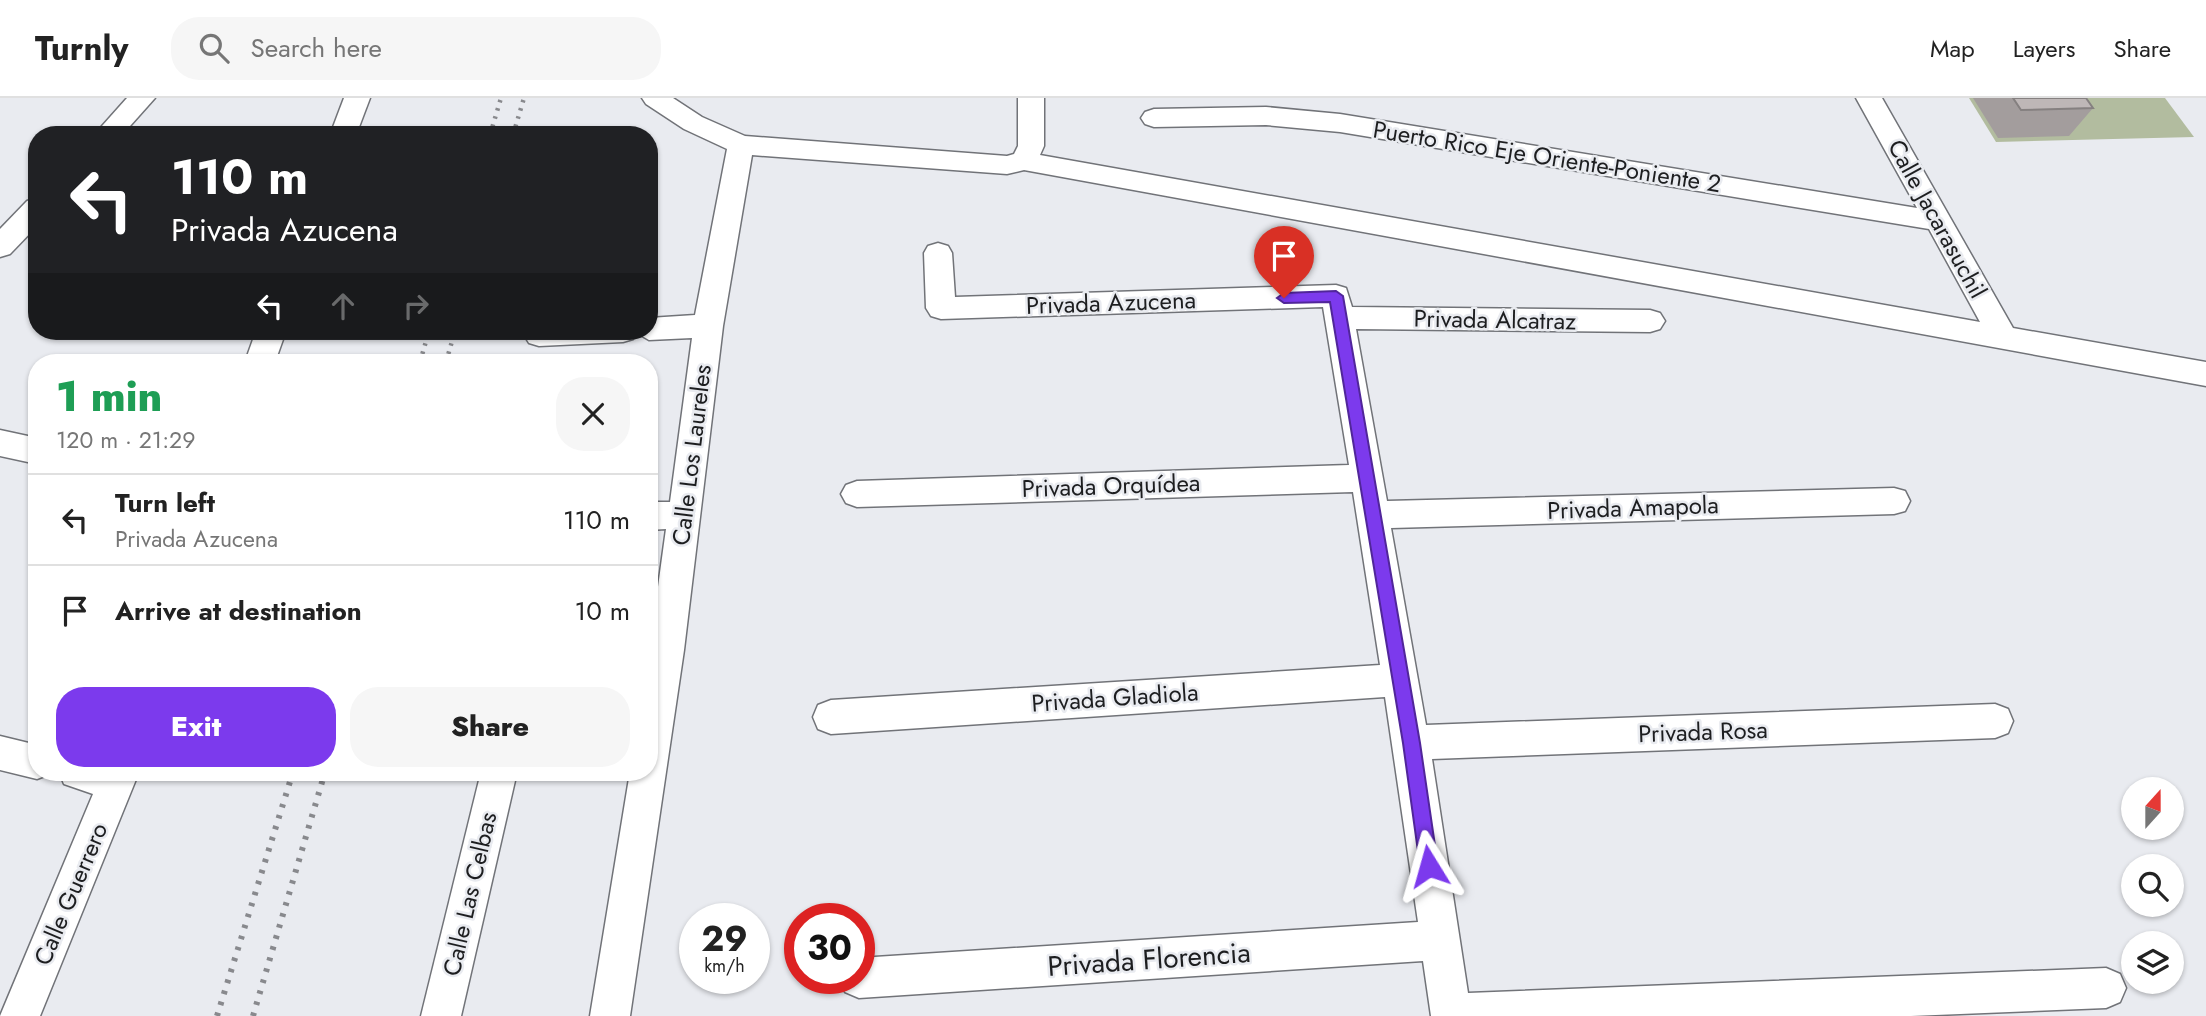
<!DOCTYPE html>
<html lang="en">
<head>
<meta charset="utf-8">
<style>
	body { margin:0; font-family:Jost,sans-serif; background:#f6f6f6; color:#222; height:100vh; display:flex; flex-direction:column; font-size:26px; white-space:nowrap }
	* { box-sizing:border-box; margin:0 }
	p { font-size:23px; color:#767676 }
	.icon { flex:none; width:38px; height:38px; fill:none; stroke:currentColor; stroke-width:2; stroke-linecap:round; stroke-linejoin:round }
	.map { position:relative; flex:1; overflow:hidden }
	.panel { position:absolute; left:28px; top:256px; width:630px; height:427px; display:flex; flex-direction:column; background:#fff; border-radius:28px; box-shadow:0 2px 5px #0004 }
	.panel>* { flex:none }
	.guide { position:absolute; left:28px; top:28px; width:630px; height:214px; border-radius:28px; box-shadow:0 2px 5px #0004; background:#202124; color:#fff; overflow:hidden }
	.needle { width:46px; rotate:21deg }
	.buttons { position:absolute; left:2121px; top:679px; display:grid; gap:14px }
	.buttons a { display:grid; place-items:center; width:63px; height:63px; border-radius:50%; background:#fff; box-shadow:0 2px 5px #0004; font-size:35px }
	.speed { position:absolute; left:679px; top:805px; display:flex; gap:14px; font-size:35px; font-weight:700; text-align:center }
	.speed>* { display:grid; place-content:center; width:91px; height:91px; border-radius:50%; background:#fff; box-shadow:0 2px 5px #0004; line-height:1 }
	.speed small { font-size:18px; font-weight:400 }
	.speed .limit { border:10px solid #d22; background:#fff; color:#111 }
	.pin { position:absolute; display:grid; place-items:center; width:60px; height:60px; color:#fff; margin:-72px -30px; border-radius:50% 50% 50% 0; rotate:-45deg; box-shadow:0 0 7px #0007 }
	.pin .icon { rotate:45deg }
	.me { position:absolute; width:77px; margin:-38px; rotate:352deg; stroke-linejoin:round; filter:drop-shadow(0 0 5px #0008) }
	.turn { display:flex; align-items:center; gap:24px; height:147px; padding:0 28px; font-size:32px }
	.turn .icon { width:91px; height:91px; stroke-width:2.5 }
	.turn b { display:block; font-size:49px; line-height:60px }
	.lanes { display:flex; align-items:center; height:66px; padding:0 28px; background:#0003; justify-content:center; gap:35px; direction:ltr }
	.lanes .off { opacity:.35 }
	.round { display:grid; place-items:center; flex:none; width:74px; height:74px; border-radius:28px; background:#f6f6f6 }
	.overview { display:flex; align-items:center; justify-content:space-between; height:119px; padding:0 28px }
	h1 { font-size:42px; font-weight:800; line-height:52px; color:#1e9e55 }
	.action { display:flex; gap:14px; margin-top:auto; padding:14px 28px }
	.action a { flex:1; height:80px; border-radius:28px; background:#7c3aed; color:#fff; font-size:28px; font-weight:800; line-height:80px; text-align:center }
	.action a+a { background:#f6f6f6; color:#222 }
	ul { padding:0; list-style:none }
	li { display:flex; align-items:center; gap:21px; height:91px; padding:0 28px; border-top:2px solid #e0e0e0 }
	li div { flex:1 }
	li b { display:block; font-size:26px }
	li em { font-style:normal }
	header { display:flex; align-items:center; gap:42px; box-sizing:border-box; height:98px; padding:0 35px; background:#fff; border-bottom:2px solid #e0e0e0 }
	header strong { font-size:33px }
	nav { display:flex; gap:38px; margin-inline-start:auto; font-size:24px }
	.search { width:490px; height:63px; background:#f6f6f6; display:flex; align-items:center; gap:18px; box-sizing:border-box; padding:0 24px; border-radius:28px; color:#767676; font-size:26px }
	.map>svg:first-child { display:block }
	.green { fill:#b2bc9f }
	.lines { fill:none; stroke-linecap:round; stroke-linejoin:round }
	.minor-casing { stroke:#717378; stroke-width:3 }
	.minor { fill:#fff; fill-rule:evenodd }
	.rail-far1 { stroke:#88898d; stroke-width:4.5; stroke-dasharray:2.5 6; stroke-linecap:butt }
	.rail { stroke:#88898d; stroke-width:6; stroke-dasharray:3.5 8; stroke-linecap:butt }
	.wall { fill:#a39d9d }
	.building { fill:#beb7b7; stroke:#858080; stroke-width:2 }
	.route { fill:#7c3aed; stroke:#51269a; stroke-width:2 }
	.labels { text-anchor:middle; stroke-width:5; stroke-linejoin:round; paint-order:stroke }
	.street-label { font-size:24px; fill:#1d1e20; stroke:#e9ebf0 }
	.near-street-label { font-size:28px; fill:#1d1e20; stroke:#e9ebf0 }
</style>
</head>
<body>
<header>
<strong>Turnly</strong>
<div class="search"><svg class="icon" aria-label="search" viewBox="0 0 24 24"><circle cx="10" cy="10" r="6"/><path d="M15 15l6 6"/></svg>Search here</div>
<nav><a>Map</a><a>Layers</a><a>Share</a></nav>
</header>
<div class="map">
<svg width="2206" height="918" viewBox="0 0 2206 918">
	<rect width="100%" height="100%" fill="#e9ebf0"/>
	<!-- green -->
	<polygon class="green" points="1969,0 2165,0 2194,39 1996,44"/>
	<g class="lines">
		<defs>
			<g id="minor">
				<polygon points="127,0 155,0 122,37 94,37"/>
				<polygon points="344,0 370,0 356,37 330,37"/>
				<polygon points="642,0 673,0 702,19 745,38 1007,58 1014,56 1018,48 1018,0 1044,0 1044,48 1040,57 1980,224 1929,131 1340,34 1266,27 1154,29 1145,26 1141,20 1145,14 1154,11 1266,9 1340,16 1917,110 1856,0 1882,0 2013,230 2206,264 2206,288 1024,72 1007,76 752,57 723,228 684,552 630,918 590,918 630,674 649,674 649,554 666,431 649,432 649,404 670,404 692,240 649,242 637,235 633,241 623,244 539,248 529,245 524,237 527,233 649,233 649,220 695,217 727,51 684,31 646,6"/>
				<polygon points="37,100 37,128 10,156 0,159 0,131 27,103"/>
				<polygon points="938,145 948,148 952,155 955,199 1336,187 1346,190 1352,209 1650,212 1660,215 1665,223 1660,231 1650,234 1356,231 1387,403 1894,390 1905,393 1910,403 1905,413 1894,416 1391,430 1426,627 1995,606 2008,611 2013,623 2008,635 1995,640 1432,661 1468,895 2106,870 2120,876 2126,890 2120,904 2106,910 1911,918 1431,918 1423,863 859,900 845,894 839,880 859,880 859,860 1418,824 1385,599 831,636 818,631 813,619 818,607 831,602 1380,567 1353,394 857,409 846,405 841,396 846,387 857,383 1349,367 1323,209 941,221 931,218 926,210 924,155 928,148"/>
				<polygon points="256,233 286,233 275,264 245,264"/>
				<polygon points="0,332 37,340 37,366 0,358"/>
				<polygon points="0,638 37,647 37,674 51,674 50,676 37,681 0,672"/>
				<polygon points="59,674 139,674 40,918 0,918 93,696 64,686"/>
				<polygon points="481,674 517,674 461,918 421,918"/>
			</g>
		</defs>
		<!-- minor casing -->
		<use href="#minor" class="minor-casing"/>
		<!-- minor -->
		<use href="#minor" class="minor"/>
		<!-- rail-far1 -->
		<g class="rail-far1">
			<polyline points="490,37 501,0"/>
			<polyline points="513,37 524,0"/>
			<polyline points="420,264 429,233"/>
			<polyline points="446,264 455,233"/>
		</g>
		<!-- rail -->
		<g class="rail">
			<polyline points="217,918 293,674"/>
			<polyline points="253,918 325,674"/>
		</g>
	</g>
	<!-- wall -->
	<polygon class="wall" points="1973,0 2086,0 2093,10 2069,38 1998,40"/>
	<!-- building -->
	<polygon class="building" points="2013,0 2086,0 2093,10 2021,12"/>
	<!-- route -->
	<polygon class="route" points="1336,193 1343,198 1420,645 1438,768 1435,774 1429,777 1422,774 1420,768 1403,645 1330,204 1284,205 1277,200 1284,195"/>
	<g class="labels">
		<!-- street labels -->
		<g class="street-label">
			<text transform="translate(1547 59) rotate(9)" y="8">Puerto Rico Eje Oriente-Poniente 2</text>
			<text transform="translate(1937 121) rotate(61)" y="8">Calle Jacarasuchil</text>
			<text transform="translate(1111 205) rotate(-2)" y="8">Privada Azucena</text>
			<text transform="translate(1495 222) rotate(1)" y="8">Privada Alcatraz</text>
			<text transform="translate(692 357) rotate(-83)" y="8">Calle Los Laureles</text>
			<text transform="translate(1111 388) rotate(-2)" y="8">Privada Orquídea</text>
			<text transform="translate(1633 410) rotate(-2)" y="8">Privada Amapola</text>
			<text transform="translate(1115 600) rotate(-4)" y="8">Privada Gladiola</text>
			<text transform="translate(1703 634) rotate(-2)" y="8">Privada Rosa</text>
			<text transform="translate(71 796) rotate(-67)" y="8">Calle Guerrero</text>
			<text transform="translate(470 796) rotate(-77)" y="8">Calle Las Celbas</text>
		</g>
		<!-- near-street labels -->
		<g class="near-street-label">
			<text transform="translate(1149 861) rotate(-4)" y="10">Privada Florencia</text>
		</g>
	</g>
</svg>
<div class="buttons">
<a><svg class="needle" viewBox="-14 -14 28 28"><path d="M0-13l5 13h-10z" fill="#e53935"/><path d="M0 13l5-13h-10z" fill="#767676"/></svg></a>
<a><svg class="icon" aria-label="search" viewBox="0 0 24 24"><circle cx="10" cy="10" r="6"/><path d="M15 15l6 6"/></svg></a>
<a><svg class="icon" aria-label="layers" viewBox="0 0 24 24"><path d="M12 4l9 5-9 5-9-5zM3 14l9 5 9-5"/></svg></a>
</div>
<div class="speed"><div>29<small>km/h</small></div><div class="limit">30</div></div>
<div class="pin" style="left:1284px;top:200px;background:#d93025"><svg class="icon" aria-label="arrive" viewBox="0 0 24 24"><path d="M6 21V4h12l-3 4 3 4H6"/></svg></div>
<svg class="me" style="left:1429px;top:768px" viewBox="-20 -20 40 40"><path d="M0-17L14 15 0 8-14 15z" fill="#7c3aed" stroke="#fff" stroke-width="4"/></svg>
<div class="guide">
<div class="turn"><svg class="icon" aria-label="left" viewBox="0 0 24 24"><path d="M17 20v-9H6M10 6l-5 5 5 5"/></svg><div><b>110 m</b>Privada Azucena</div></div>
<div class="lanes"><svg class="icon" aria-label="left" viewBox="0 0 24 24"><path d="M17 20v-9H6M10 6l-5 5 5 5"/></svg><svg class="icon off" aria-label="ahead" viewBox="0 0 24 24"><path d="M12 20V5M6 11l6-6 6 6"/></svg><svg class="icon off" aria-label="right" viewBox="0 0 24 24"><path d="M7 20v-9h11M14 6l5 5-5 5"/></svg></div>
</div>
<section class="panel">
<div class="overview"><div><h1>1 min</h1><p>120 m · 21:29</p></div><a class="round"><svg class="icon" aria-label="close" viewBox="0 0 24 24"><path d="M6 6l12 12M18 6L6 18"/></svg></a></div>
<ul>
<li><svg class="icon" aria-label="left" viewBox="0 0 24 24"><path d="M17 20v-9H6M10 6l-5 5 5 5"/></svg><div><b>Turn left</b><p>Privada Azucena</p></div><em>110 m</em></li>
<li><svg class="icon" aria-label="arrive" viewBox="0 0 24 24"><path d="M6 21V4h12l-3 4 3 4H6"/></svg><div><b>Arrive at destination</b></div><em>10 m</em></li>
</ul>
<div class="action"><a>Exit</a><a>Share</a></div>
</section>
</div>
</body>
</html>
